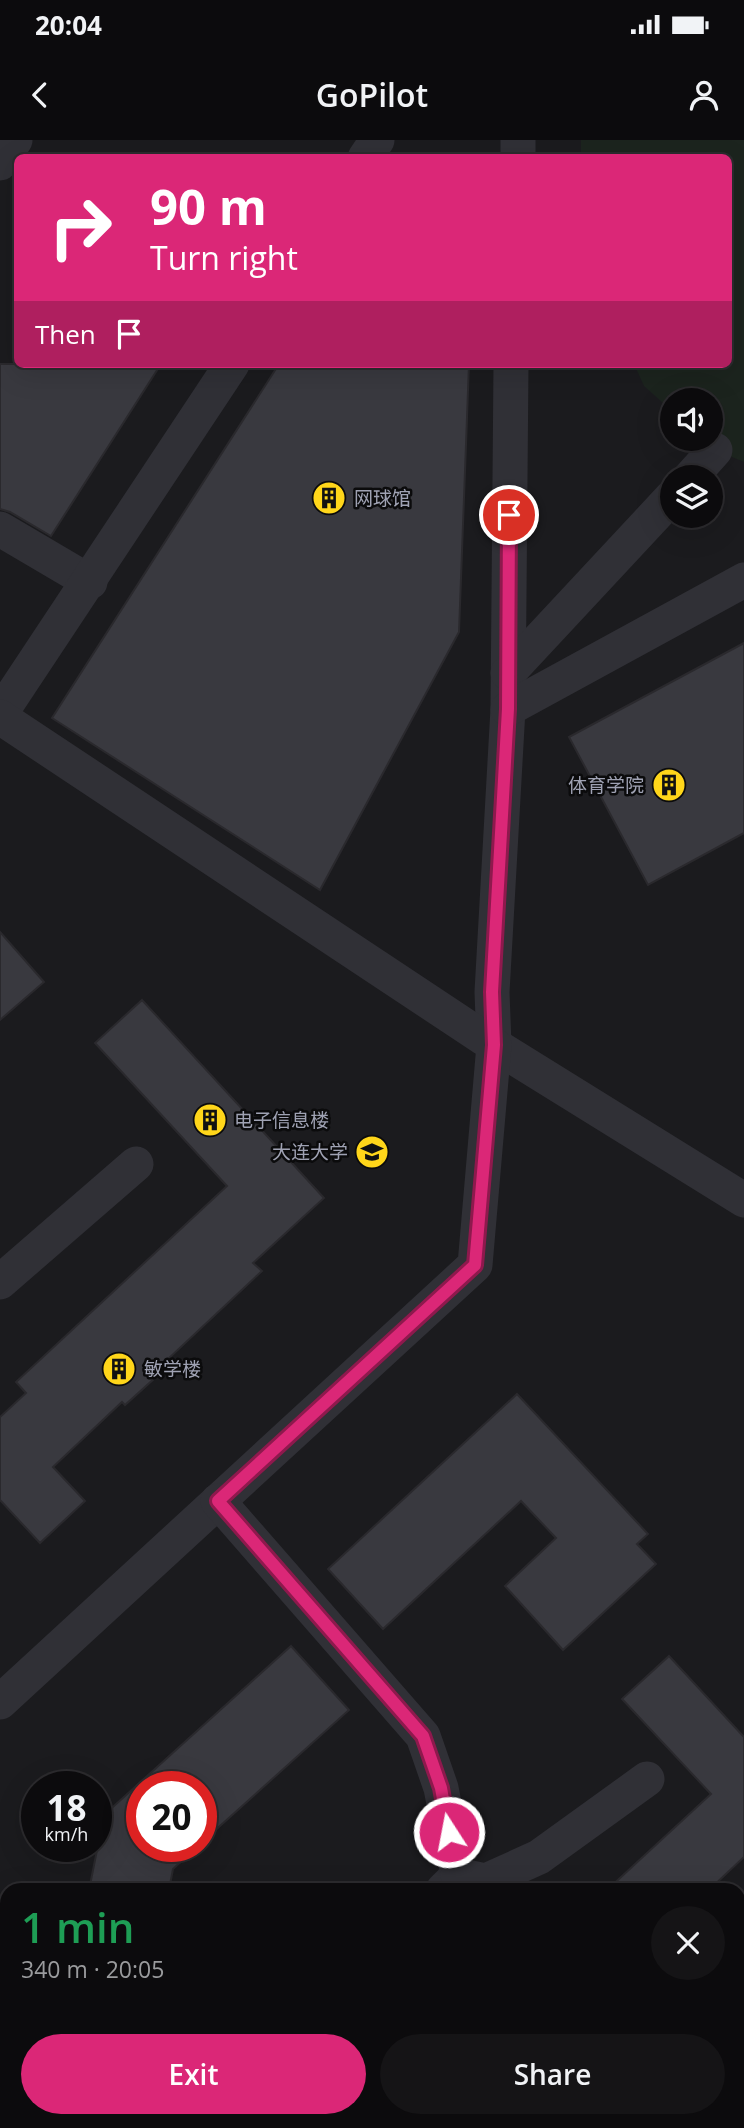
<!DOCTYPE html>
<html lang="en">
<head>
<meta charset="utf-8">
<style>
	body { margin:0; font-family:"Open Sans","Noto Sans SC",sans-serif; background:#151416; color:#f1f3f6; height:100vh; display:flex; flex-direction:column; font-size:26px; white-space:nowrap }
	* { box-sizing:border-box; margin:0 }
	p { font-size:23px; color:#9a9b9d }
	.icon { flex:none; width:38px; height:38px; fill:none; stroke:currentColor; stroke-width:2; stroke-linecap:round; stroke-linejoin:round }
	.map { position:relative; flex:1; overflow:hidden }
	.drawer { position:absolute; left:0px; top:1743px; width:746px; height:245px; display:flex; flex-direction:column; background:#0c0b0d; border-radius:21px 21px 0 0; box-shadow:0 7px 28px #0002,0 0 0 2px #2c2b2e }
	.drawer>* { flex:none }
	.top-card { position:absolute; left:14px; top:14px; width:718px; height:214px; border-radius:10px; box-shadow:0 7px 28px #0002,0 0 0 2px #2c2b2e; background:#db2777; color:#fff; overflow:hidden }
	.tools { position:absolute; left:660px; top:248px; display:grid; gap:14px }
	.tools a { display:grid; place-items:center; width:63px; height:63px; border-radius:50%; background:#0c0b0d; box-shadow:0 7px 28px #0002,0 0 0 2px #2c2b2e; font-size:35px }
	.speed { position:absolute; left:21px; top:1631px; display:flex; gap:14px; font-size:35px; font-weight:700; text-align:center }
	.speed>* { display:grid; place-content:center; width:91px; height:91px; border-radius:50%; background:#0c0b0d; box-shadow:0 7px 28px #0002,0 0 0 2px #2c2b2e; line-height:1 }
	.speed small { font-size:18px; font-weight:400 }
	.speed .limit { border:10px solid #d22; background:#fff; color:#111 }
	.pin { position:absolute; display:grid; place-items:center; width:60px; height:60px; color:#fff; margin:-30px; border:4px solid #fff; border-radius:50%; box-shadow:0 2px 7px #0007 }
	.me { position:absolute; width:77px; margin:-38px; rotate:349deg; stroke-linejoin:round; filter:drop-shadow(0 0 5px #0008) }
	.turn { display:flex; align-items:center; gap:24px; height:147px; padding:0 21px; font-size:32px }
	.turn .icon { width:91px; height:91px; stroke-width:2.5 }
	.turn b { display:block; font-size:49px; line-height:60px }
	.then { display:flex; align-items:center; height:66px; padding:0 21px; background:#0003; gap:14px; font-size:26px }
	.round { display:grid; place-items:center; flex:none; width:74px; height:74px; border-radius:37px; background:#151416 }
	.headline { display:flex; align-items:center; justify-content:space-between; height:119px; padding:0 21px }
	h1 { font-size:42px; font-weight:600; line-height:52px; color:#1e9e55 }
	.action { display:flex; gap:14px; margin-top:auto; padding:14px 21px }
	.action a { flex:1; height:80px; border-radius:42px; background:#db2777; color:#fff; font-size:28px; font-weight:600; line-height:80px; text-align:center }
	.action a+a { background:#151416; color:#f1f3f6 }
	.status { display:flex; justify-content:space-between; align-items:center; height:49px; padding:0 35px; background:#0c0b0d; direction:ltr }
	.status svg { height:19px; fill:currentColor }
	header { display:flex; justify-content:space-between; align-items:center; height:91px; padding:0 21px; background:#0c0b0d; font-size:32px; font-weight:600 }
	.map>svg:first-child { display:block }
	.built { fill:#1b1b1e; fill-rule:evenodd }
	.green { fill:#1c241e }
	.building { fill:#39393f; stroke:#2a292d; stroke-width:2 }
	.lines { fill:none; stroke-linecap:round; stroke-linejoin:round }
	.minor { stroke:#303036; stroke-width:35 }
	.route-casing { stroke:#8e194d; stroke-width:18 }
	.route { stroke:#db2777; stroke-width:12 }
	.labels { text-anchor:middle; stroke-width:5; stroke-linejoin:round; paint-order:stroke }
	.poi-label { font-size:19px; fill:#9fa2b3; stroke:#0b0b0c; text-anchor:start }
</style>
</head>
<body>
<div class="status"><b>20:04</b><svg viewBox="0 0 49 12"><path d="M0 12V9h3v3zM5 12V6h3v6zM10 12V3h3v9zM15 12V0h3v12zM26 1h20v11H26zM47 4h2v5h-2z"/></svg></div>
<header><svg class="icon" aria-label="back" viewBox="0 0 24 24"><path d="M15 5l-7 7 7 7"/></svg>GoPilot<svg class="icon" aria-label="person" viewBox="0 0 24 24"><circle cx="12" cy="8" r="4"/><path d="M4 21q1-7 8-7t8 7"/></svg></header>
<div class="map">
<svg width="744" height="1988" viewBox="0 0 744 1988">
	<rect width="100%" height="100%" fill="#100f11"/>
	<!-- built -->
	<path class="built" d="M0,0H744V1922L739,1928L738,1750H7V1981H679L671,1988H0ZM18,18H728V224H18ZM672,261H710V299H672ZM672,338H710V376H672ZM37,1647H96V1706H37ZM142,1647H201V1706H142Z"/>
	<!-- green -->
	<polygon class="green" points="581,0 744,0 744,322 715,310 710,299 710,261 672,261 672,271 644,246 634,224 728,224 728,18 581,17"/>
	<!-- building -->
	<g class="building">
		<polygon points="0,224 161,224 51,396 10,372 0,369"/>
		<polygon points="279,224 469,224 459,492 320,750 52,578"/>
		<polygon points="744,503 744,693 648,745 569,597"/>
		<polygon points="0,792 44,842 0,880"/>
		<polygon points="142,860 324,1058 253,1123 262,1131 153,1233 156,1237 125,1265 122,1262 53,1327 85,1361 40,1403 0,1360 0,1277 26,1253 16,1242 227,1046 95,903"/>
		<polygon points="517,1254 648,1394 637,1404 656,1424 563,1510 505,1446 556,1398 521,1361 383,1489 328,1429"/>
		<polygon points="291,1506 349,1570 201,1703 201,1647 142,1647 142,1706 198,1706 173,1729 169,1750 89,1750 104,1675"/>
		<polygon points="669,1516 744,1597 744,1717 709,1750 607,1750 711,1654 622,1559"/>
	</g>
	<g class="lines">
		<!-- minor -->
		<g class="minor">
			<polyline points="365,18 377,0"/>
			<polyline points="518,18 518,0"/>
			<polyline points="0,23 15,0"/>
			<polyline points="511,224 508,569 492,852 494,905 744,1060"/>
			<polyline points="690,338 715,310"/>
			<polyline points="0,389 90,442"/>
			<polyline points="508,533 672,357"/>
			<polyline points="508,569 744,440"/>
			<polyline points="0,574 232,224"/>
			<polyline points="0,577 494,905 475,1125 0,1562"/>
			<polyline points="0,1142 136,1024"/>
			<polyline points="218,1361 423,1596 441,1648 458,1735 443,1750"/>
			<polyline points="458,1735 486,1741 539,1717 647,1639"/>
			<polyline points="738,1815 744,1810"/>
			<polyline points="0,1883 7,1890"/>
			<polyline points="93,1981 100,1988"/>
			<polyline points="547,1988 555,1981"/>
		</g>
	</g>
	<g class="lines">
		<defs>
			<polyline id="route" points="449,1692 441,1648 423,1596 218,1361 475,1125 494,905 492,852 508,569 509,375"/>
		</defs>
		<!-- route casing -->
		<use href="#route" class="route-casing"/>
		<!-- route -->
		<use href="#route" class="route"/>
	</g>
	<!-- icons -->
	<defs>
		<symbol id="building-disc" viewBox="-11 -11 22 22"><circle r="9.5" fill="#ffd61a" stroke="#0b0b0c"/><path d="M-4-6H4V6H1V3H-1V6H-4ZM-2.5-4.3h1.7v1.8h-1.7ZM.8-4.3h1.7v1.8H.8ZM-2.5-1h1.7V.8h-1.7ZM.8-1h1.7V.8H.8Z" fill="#111"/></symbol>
		<symbol id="university-disc" viewBox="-11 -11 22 22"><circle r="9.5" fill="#ffd61a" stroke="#0b0b0c"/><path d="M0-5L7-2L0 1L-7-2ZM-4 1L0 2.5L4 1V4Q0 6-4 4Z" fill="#111"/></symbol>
	</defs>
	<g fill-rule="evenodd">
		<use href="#building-disc" x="310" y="339" width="38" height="38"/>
		<use href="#building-disc" x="650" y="626" width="38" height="38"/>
		<use href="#building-disc" x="191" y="961" width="38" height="38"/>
		<use href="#university-disc" x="353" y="993" width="38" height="38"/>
		<use href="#building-disc" x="100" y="1210" width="38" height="38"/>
	</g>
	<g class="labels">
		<!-- poi labels -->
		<g class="poi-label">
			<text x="354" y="365">网球馆</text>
			<text x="644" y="652" text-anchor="end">体育学院</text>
			<text x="234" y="987">电子信息楼</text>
			<text x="348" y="1019" text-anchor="end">大连大学</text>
			<text x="144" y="1236">敏学楼</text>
		</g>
	</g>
</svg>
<div class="tools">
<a><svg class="icon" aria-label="sound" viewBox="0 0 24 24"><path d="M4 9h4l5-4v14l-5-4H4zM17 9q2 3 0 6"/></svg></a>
<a><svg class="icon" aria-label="layers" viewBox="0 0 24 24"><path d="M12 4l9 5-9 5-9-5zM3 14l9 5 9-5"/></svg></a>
</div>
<div class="speed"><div>18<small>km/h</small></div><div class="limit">20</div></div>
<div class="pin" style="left:509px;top:375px;background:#d93025"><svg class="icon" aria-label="arrive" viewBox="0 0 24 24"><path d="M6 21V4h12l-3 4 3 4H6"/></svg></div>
<svg class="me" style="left:449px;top:1692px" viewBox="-20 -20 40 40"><circle r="17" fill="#db2777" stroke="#fff" stroke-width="3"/><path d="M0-11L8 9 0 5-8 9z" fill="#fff"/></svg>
<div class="top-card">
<div class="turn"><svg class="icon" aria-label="right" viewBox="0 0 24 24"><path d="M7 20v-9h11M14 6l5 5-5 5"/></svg><div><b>90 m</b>Turn right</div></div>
<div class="then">Then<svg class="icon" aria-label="arrive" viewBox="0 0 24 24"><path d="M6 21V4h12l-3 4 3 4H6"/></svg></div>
</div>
<section class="drawer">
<div class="headline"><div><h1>1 min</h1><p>340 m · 20:05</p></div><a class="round"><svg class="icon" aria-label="close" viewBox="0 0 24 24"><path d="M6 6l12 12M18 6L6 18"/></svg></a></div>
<div class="action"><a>Exit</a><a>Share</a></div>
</section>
</div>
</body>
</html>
